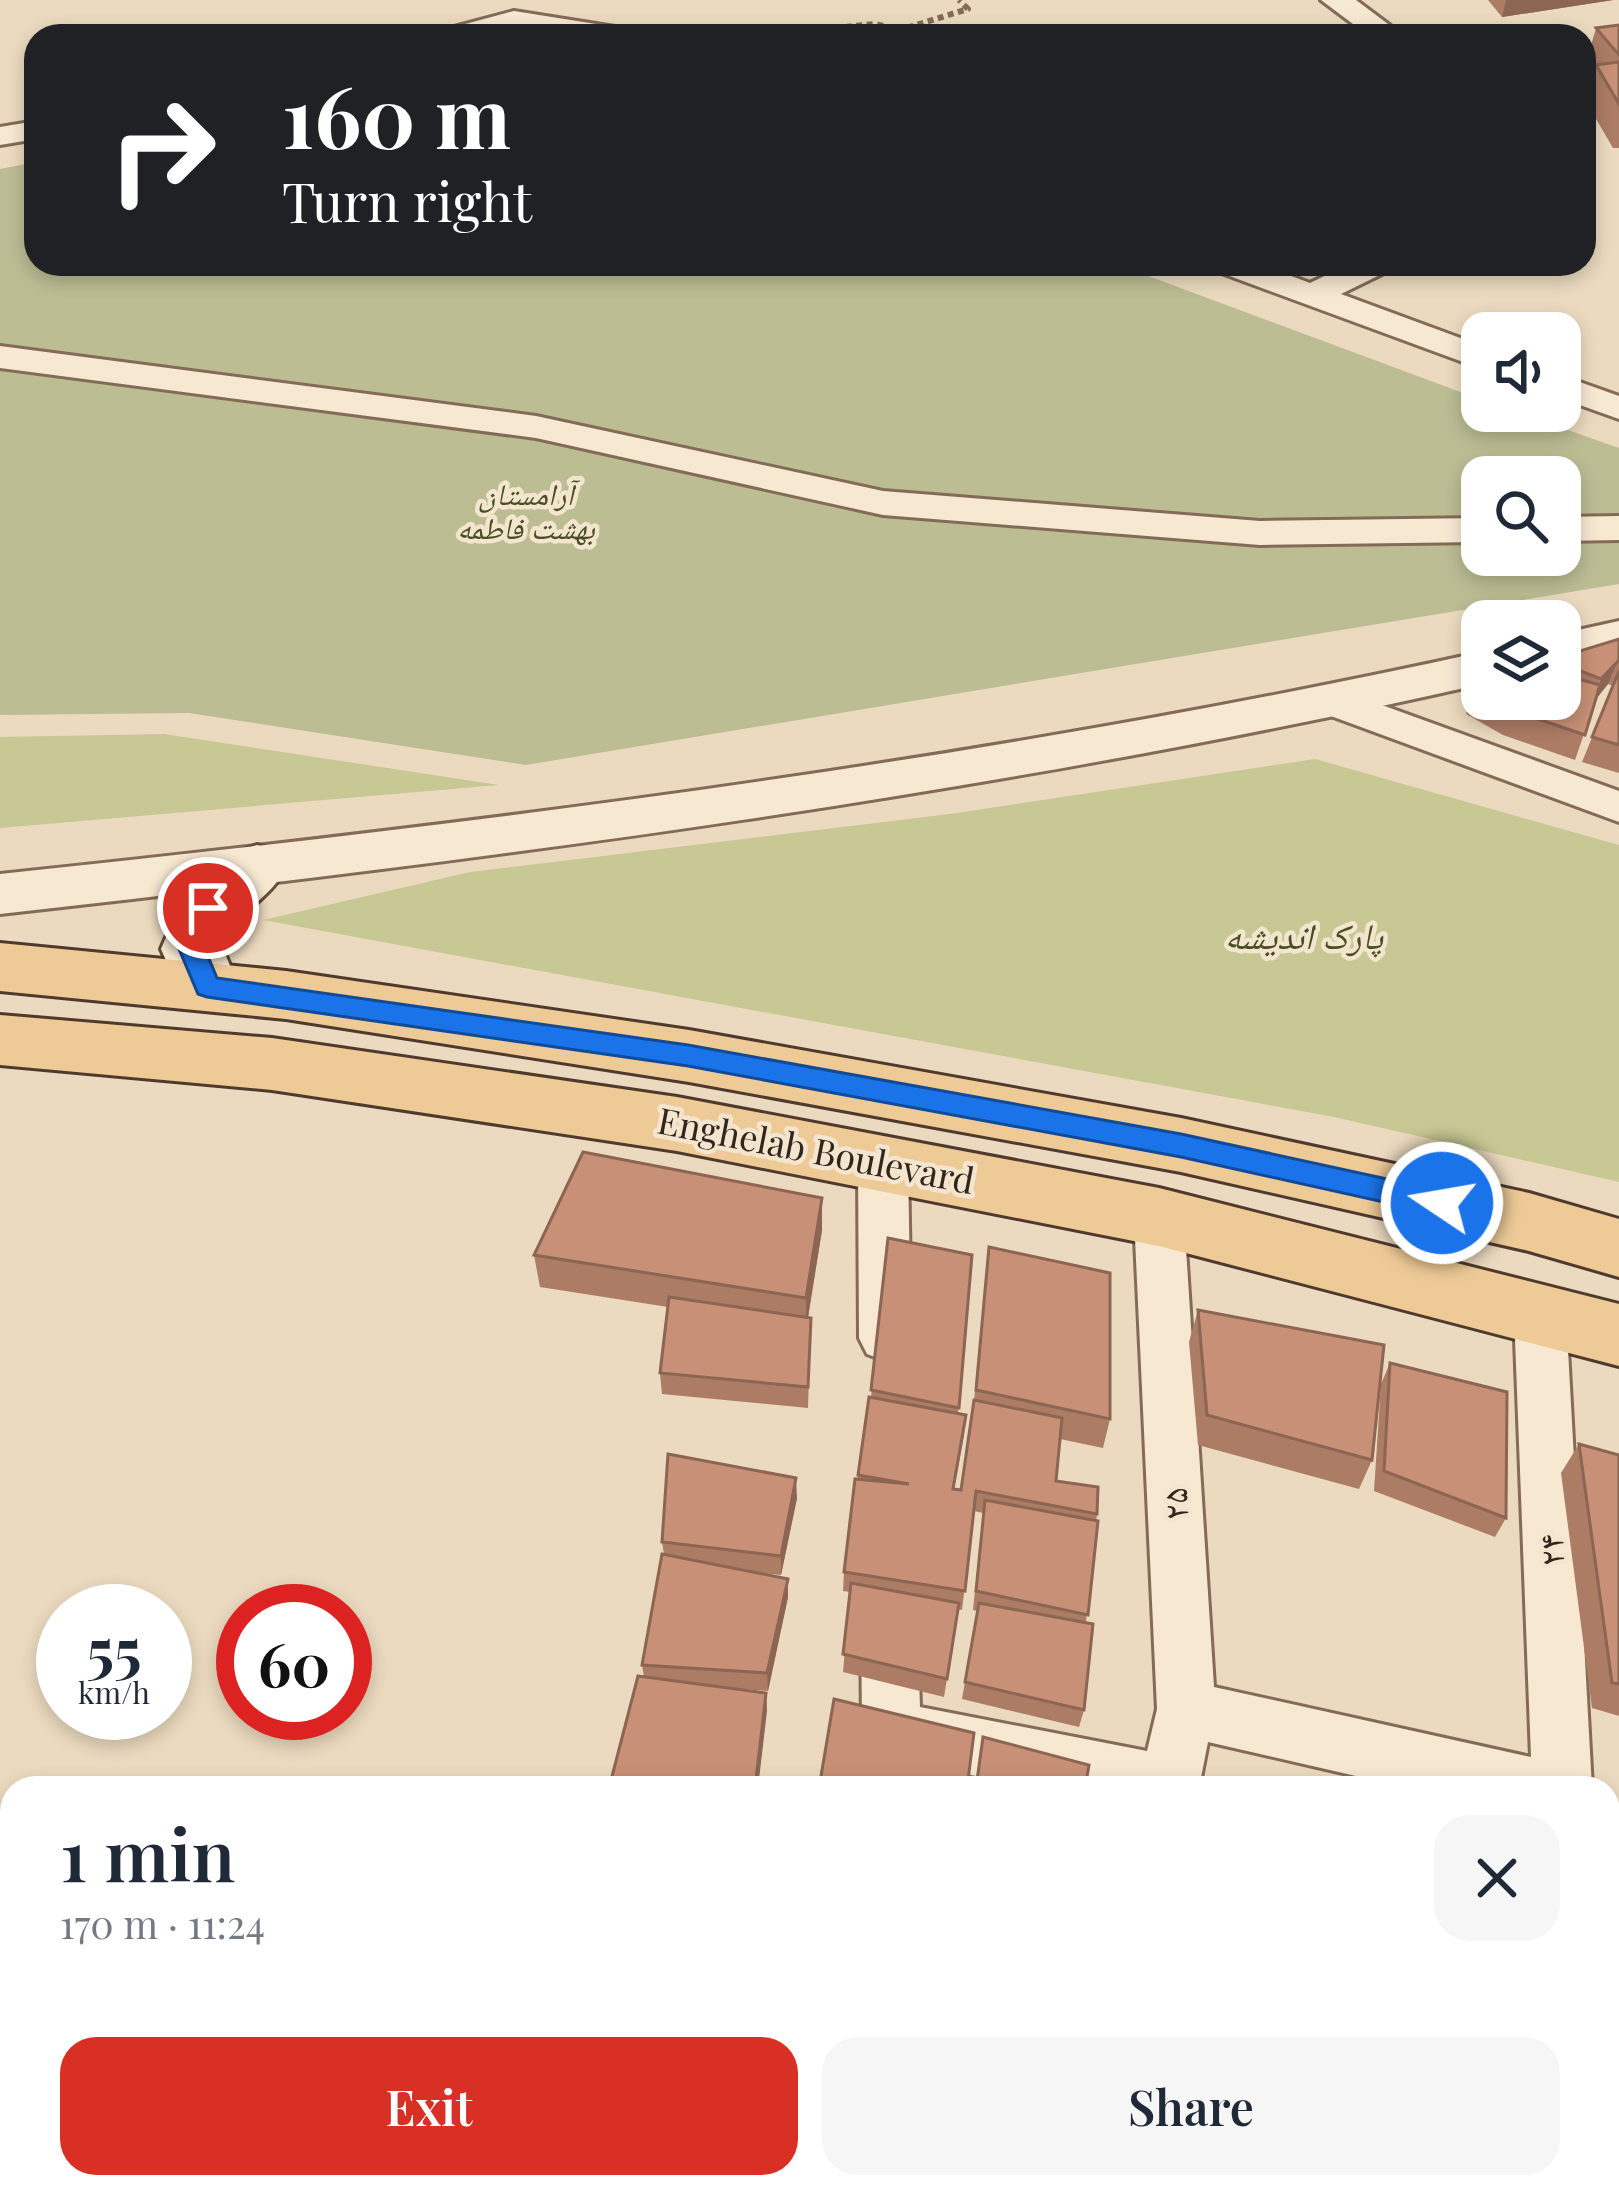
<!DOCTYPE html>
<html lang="en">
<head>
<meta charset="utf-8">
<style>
	body { margin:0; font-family:"Playfair Display","Noto Naskh Arabic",serif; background:#f6f6f7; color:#1f2937; height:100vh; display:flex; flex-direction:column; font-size:45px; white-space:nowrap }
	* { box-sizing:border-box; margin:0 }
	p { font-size:39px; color:#747a83 }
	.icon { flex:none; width:66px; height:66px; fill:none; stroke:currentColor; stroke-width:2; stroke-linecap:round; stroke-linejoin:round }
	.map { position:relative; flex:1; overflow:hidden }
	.sheet { position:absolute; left:0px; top:1776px; width:1620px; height:423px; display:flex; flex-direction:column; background:#fff; border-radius:36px 36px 0 0; box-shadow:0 6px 18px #0003 }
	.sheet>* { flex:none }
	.hud { position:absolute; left:24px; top:24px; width:1572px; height:252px; border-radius:36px; box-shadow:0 6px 18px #0003; background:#202124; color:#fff; overflow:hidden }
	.fabs { position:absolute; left:1461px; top:312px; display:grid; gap:24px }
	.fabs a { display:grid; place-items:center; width:120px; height:120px; border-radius:24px; background:#fff; box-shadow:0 6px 18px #0003; font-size:60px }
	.speed { position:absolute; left:36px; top:1584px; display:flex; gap:24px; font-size:60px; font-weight:700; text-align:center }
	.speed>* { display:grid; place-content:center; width:156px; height:156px; border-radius:50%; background:#fff; box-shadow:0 6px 18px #0003; line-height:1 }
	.speed small { font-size:30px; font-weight:400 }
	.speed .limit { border:18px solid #d22; background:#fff; color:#111 }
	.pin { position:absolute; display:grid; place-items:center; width:102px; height:102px; color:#fff; margin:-51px; border:6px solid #fff; border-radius:50%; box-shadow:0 3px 12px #0007 }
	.me { position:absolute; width:132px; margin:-66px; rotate:282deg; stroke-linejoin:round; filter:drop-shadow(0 0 9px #0008) }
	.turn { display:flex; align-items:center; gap:42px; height:252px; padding:0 60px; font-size:54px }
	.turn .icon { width:156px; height:156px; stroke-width:2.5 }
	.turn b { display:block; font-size:84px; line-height:102px }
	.round { display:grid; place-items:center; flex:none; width:126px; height:126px; border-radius:36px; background:#f6f6f7 }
	.headline { display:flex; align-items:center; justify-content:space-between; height:204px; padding:0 60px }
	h1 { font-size:72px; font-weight:600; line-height:90px }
	.cta { display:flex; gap:24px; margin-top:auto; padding:24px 60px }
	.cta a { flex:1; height:138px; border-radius:36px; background:#d93025; color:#fff; font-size:48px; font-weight:600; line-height:138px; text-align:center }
	.cta a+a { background:#f6f6f7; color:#1f2937 }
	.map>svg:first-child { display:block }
	.green { fill:#c7c894 }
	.cemetery { fill:#bcbd93; fill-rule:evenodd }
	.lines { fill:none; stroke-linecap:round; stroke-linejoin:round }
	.minor-casing { stroke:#836b58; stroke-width:6 }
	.tertiary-casing { stroke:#836b58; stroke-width:6 }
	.secondary-casing { stroke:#654c3b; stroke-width:6 }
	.primary-casing { stroke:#503a2d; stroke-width:6 }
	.path { stroke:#836b58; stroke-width:6; stroke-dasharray:6 4.5; stroke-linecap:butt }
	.minor { fill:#f7e8d1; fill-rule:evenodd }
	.tertiary { fill:#f7e8d1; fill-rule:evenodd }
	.secondary { fill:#f7e8d1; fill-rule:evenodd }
	.primary { fill:#eeca97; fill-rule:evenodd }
	.wall { fill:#ac7c65 }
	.shaded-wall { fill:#8c6553 }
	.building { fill:#c89076; stroke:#8c6553; stroke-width:3 }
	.route { fill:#1a73e8; stroke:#114b97; stroke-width:3 }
	.labels { text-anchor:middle; stroke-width:9; stroke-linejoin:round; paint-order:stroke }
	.far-park-label { font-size:30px; font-style:italic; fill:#484f23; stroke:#f3e5ce }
	.park-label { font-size:36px; font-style:italic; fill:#484f23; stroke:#f3e5ce }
	.street-label { font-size:36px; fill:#33251c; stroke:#f3e5ce }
</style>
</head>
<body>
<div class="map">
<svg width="1619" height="2198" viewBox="0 0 1619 2198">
	<rect width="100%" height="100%" fill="#ebdabf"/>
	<!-- green -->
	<g class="green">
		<polygon points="164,734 499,785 0,828 0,737"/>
		<polygon points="1315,759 1619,845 1619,1182 1334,1117 263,920 470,872 950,814"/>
	</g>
	<!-- cemetery -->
	<path class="cemetery" d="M36,162V264H1116L1482,400V411H1513L1619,448V584L526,765L189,713L0,715V169ZM1482,477H1560V555H1482Z"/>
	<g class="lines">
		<defs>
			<g id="minor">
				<polygon points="1321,0 1356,0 1404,36 1369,36"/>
				<polygon points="514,11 615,27 630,36 559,36 514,29 488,36 439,36 443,30"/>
				<polygon points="36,121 36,139 0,145 0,127"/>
				<polygon points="1211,264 1259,264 1310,283 1349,264 1393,264 1388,271 1341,294 1482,346 1482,369 1216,271"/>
				<polygon points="0,346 536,416 883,491 1260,521 1482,518 1482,542 1260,545 883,515 536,438 0,368"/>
				<polygon points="1560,375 1619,396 1619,419 1560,398"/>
				<polygon points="1619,516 1619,540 1560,541 1560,517"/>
				<polygon points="1335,688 1619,791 1619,822 1320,712 1314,702 1320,692"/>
				<polygon points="883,1143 900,1149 908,1163 911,1338 903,1354 885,1361 867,1354 859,1338 858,1163 866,1149"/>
				<polygon points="1159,1196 1177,1202 1184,1217 1214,1687 1531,1757 1514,1313 1522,1297 1540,1291 1558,1297 1566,1313 1592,1788 1408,1788 1208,1742 1199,1788 1036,1788 916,1764 913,1788 853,1788 862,1730 861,1618 869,1599 889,1591 909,1599 917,1618 920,1707 1147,1751 1157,1709 1134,1217 1141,1202"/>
				<polygon points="1097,2187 1163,2187 1162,2198 1096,2198"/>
				<rect x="1527" y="2187" width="66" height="11"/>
			</g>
			<g id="tertiary">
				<polygon points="1619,621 1619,653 1560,666 1560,634"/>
				<path d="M1482,652V684C995,794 496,859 0,914V874C496,822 995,759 1482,652Z"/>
			</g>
			<path id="secondary" d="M257,845L278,851L287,867C267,903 241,905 223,949L239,987L229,1004L207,1011L185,1004L161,949C181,902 205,861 257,845Z"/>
			<g id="primary">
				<polygon points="0,943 286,971 689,1030 1181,1118 1529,1193 1619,1219 1619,1277 1529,1251 1181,1172 689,1082 286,1019 0,991"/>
				<polygon points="0,1015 272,1038 677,1097 1159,1188 1619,1304 1619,1366 1159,1246 677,1151 272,1090 0,1065"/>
			</g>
		</defs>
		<!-- minor casing -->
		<use href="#minor" class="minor-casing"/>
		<!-- tertiary casing -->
		<use href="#tertiary" class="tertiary-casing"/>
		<!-- secondary casing -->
		<use href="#secondary" class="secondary-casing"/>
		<!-- primary casing -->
		<use href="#primary" class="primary-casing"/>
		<!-- path -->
		<polyline class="path" points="822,36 814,30 875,24 900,30 968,9 959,0"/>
		<!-- minor -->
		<use href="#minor" class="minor"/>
		<!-- tertiary -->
		<use href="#tertiary" class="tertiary"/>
		<!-- secondary -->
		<use href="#secondary" class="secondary"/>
		<!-- primary -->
		<use href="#primary" class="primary"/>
	</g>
	<!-- wall -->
	<g class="wall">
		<polygon points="1488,0 1613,0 1502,17"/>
		<polygon points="1619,25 1619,148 1613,148 1585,100 1594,72 1586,63 1596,28"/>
		<polygon points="1619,639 1619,773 1582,762 1613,686 1608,684 1596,699 1575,760 1503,735 1466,714 1475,689 1482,685 1482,699 1560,699 1560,657"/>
		<polygon points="822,1198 822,1230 808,1318 811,1318 808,1408 662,1394 660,1373 668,1307 540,1287 534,1255"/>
		<polygon points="888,1238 972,1255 958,1413 964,1435 954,1489 961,1490 973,1412 989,1247 1110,1419 1103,1448 1060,1439 1056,1481 1097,1514 1086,1623 1084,1710 1079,1727 962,1699 977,1611 973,1610 983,1513 974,1511 962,1610 958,1609 944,1697 843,1672 850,1592 843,1591 844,1572 869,1397 871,1397"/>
		<polygon points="1198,1310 1372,1460 1359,1489 1198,1445 1189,1342"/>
		<polygon points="1390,1363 1506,1518 1495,1537 1374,1491 1381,1384"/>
		<polygon points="1579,1444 1619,1455 1619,1716 1592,1708 1561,1473"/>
		<polygon points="797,1498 781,1575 752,1572 788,1579 788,1597 768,1691 730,1688 766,1693 767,1711 644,1677 642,1665 664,1554 662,1542"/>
	</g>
	<!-- shaded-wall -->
	<g class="shaded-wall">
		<polygon points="1506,0 1613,0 1502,17"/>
		<polygon points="1618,659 1608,684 1592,704 1601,679"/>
		<polygon points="822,1198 822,1230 806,1329 806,1298"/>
		<polygon points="796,1478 797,1498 781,1575 781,1556"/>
		<polygon points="788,1579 788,1597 768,1691 767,1673"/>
		<polygon points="766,1693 767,1711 758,1788 755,1788"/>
		<polygon points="691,2187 697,2187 695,2198 689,2198"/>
	</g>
	<!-- building -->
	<g class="building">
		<polygon points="1619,25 1619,55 1596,28"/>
		<polygon points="1619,62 1619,104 1596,65"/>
		<polygon points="1619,639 1619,660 1601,679 1560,663 1560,657"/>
		<polygon points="1619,671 1619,745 1592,737"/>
		<polygon points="1560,674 1600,685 1585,735 1512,710 1492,699 1560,699"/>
		<polygon points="583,1152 822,1198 806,1298 534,1255"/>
		<polygon points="888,1238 972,1255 959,1408 871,1390"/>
		<polygon points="989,1247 1110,1273 1110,1419 976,1390"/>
		<polygon points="669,1297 811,1318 808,1387 660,1373"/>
		<polygon points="1198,1310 1384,1345 1372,1460 1207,1415"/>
		<polygon points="1390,1363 1507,1392 1506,1518 1384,1471"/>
		<polygon points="869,1397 966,1415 953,1489 961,1490 974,1400 1062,1418 1056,1481 1098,1487 1097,1514 976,1491 965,1591 844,1572 855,1479 909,1484 858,1475"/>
		<polygon points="1579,1444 1619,1455 1619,1684 1612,1683"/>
		<polygon points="668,1454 796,1478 781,1556 662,1542"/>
		<polygon points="985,1500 1098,1521 1088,1615 976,1591"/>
		<polygon points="662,1554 788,1579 767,1673 642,1665"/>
		<polygon points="851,1583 959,1603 947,1679 843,1654"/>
		<polygon points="979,1603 1093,1624 1084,1710 965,1682"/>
		<polygon points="638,1676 766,1693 755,1788 609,1788"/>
		<polygon points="834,1699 974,1733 967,1788 819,1788"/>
		<polygon points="983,1737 1089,1765 1085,1788 976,1788"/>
		<polygon points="542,2187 691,2187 689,2198 540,2198"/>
		<polygon points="783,2187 905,2187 903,2198 781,2198"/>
		<polygon points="915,2187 1031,2187 1043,2190 1042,2198 913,2198"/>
	</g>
	<!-- route -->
	<polygon class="route" points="208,898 221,908 205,949 217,978 688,1045 1181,1134 1442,1191 1452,1195 1457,1203 1452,1211 1442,1215 1181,1157 688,1066 207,997 198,994 179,949 200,901"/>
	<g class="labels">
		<!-- far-park labels -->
		<g class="far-park-label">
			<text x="526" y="505">آرامستان<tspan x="526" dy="34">بهشت فاطمه</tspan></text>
		</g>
		<!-- park labels -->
		<g class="park-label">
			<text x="1304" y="949">پارک اندیشه</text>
		</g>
		<!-- street labels -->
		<g class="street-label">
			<text transform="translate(816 1151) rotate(11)" y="13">Enghelab Boulevard</text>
			<text transform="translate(1175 1504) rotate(-93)" y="13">۲۵</text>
			<text transform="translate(1551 1550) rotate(-93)" y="13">۲۴</text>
		</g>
	</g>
</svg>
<div class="fabs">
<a><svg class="icon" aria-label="sound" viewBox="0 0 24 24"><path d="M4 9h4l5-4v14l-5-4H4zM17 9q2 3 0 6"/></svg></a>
<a><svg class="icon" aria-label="search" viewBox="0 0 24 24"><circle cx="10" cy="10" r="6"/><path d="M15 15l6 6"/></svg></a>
<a><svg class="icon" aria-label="layers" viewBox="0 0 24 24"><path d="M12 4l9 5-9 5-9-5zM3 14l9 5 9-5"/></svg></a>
</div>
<div class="speed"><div>55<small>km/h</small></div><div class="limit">60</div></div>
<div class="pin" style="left:208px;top:908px;background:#d93025"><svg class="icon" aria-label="arrive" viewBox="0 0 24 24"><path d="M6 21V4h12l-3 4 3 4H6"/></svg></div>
<svg class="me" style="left:1442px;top:1203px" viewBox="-20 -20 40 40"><circle r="17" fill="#1a73e8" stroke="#fff" stroke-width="3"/><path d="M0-11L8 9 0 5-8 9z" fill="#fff"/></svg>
<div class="hud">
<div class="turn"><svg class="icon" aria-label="right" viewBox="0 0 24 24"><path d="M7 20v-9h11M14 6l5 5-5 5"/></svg><div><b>160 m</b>Turn right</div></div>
</div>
<section class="sheet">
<div class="headline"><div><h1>1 min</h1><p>170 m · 11:24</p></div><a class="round"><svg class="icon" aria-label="close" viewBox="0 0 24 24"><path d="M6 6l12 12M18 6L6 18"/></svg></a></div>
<div class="cta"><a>Exit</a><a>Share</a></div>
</section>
</div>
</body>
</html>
